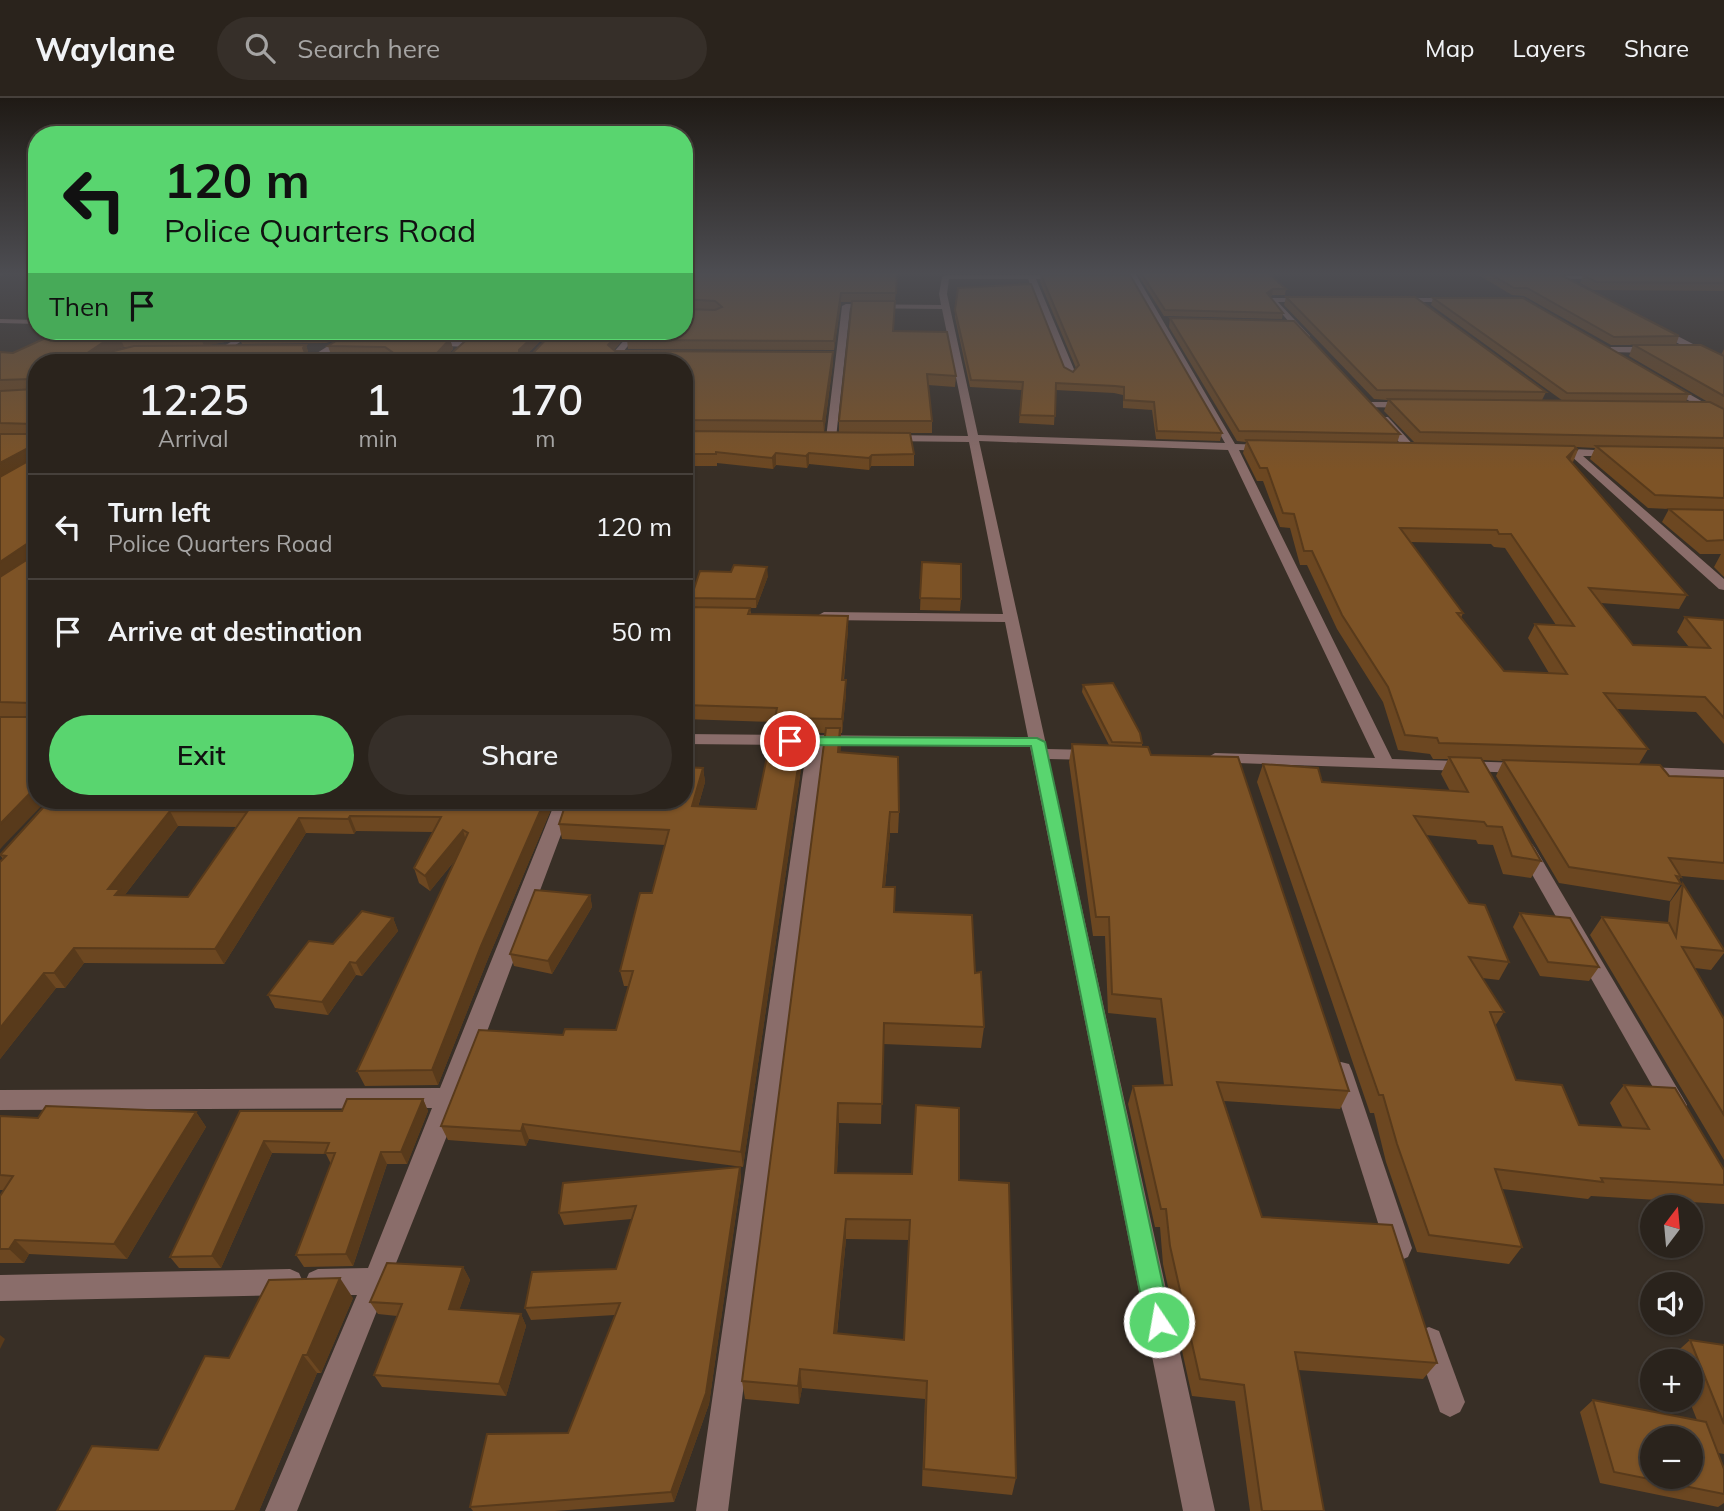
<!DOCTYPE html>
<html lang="en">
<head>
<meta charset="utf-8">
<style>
	body { margin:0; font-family:Mulish,sans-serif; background:#362f29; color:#f1f3f6; height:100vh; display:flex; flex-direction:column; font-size:26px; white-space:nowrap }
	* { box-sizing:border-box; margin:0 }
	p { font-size:23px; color:#a5a4a3 }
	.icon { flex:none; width:38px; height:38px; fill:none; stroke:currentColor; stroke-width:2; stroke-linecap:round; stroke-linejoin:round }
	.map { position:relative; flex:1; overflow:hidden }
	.sheet { position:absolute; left:28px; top:256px; width:665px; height:455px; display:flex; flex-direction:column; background:#2a231c; border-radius:28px; box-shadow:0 2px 5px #0004,0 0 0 2px #46403b }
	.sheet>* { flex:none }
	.hud { position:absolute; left:28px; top:28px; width:665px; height:214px; border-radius:28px; box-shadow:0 2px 5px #0004,0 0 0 2px #46403b; background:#59d56f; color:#111; overflow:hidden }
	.needle { width:46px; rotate:16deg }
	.buttons { position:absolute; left:1640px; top:1097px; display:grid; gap:14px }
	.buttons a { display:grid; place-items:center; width:63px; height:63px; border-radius:50%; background:#2a231c; box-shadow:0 2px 5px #0004,0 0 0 2px #46403b; font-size:35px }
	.pin { position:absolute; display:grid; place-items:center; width:60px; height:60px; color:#fff; margin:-30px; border:4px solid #fff; border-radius:50%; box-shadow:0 2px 7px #0007 }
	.me { position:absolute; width:77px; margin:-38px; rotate:348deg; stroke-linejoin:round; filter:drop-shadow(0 0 5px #0008) }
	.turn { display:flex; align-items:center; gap:24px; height:147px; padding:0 21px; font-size:32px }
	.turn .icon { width:91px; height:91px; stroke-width:2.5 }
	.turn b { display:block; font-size:49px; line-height:60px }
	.then { display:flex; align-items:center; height:66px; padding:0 21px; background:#0003; gap:14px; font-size:26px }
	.eta { display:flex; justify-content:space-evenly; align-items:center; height:119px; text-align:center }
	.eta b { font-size:42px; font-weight:600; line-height:49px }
	.button { display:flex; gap:14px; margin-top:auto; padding:14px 21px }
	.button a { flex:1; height:80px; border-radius:42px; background:#59d56f; color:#111; font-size:28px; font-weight:600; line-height:80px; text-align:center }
	.button a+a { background:#362f29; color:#f1f3f6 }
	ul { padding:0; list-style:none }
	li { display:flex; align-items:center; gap:21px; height:105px; padding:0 21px; border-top:2px solid #46403b }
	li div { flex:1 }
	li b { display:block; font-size:26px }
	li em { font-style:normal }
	header { display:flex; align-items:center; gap:42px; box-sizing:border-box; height:98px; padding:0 35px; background:#2a231c; border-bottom:2px solid #46403b }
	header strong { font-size:33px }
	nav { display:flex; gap:38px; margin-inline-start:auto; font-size:24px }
	.search { width:490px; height:63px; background:#362f29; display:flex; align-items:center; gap:18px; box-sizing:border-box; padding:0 24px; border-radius:38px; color:#a5a4a3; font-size:26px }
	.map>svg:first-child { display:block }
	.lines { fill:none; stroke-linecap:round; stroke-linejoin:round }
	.street { fill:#8a6d6a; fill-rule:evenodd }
	.wall { fill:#6c4721; fill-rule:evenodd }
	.shaded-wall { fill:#583a1b }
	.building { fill:#7d5326; stroke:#583a1b; stroke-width:2; fill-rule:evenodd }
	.route { fill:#59d56f; stroke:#3a8a48; stroke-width:2 }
</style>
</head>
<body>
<header>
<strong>Waylane</strong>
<div class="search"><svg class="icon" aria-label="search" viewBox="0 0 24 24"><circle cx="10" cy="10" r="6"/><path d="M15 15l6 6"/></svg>Search here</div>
<nav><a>Map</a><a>Layers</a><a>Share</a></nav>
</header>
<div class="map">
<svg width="1724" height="1413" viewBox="0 0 1724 1413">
	<rect width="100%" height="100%" fill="#382f26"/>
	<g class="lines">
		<!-- street -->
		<g class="street">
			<polygon points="0,175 6,175 0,178"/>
			<polygon points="1128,175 1135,175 1235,346 1268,347 1273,350 1268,353 1239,352 1392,661 1523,665 1531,670 1523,675 1209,664 1207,660 1215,655 1375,660 1228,352 979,343 1047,651 1092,652 1100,657 1092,662 1049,661 1215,1413 1183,1413 1030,649 824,647 728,1413 696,1413 807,647 684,646 684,636 1028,639 1005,524 824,522 817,518 824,514 1003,516 969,344 887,343 882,340 887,337 968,338 942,211 850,210 836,340 831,343 826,340 842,208 846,206 941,207 939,196 942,179 946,177 1068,177 1065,181 1036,181 1076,276 1071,279 1066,276 1028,181 949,181 947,196 978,337 1225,345"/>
			<polygon points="1544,178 1604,178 1608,180 1541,182"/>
			<polygon points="1269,200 1311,200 1308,204 1278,204 1310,238 1310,242 1304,242"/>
			<polygon points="1396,200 1455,200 1459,202 1455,204 1393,204"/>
			<polygon points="0,221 37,222 37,226 0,225"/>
			<polygon points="1656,230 1662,230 1724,262 1724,269 1656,234"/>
			<polygon points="248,233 257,233 209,264 199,264"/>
			<polygon points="632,233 640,233 619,259 613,259 613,255"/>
			<polygon points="429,242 467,243 471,246 467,249 426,247"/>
			<polygon points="336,243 352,245 341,248 321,260 329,261 330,264 309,264 309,260"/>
			<polygon points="1611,249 1653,249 1657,252 1653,255 1608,254"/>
			<polygon points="1670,285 1724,316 1724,323 1667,290 1665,288"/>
			<polygon points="1371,304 1410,304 1415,307 1410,310 1368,309 1366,307"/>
			<polygon points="1380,319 1388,319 1416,350 1416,354 1408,354 1380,323"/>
			<polygon points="1572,351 1618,353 1618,357 1614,358 1583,358 1724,481 1724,492 1719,491 1570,357 1555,357 1550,354 1555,351"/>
			<polygon points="1645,669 1724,672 1724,682 1639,678 1637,674 1639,670"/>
			<polygon points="556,702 574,702 462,1000 297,1413 265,1413 357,1197 318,1197 309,1193 305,1184 309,1175 318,1171 368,1170 432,1010 0,1012 0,992 440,990"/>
			<polygon points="1526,744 1532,746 1535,750 1683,1000 1687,1007 1683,1014 1675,1017 1667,1014 1517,750 1520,746"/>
			<polygon points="1341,964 1349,966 1352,973 1412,1150 1408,1159 1399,1163 1390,1159 1386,1150 1330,973 1333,966"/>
			<polygon points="290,1171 299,1175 303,1184 299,1193 290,1197 0,1203 0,1177"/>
			<polygon points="1429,1229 1439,1233 1465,1304 1460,1314 1450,1319 1440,1314 1415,1243 1419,1233"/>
		</g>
	</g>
	<!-- wall -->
	<g class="wall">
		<path d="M684,175H897L893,233L956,278L955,289L928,287L932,323V335H876L914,356V368H871L869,372L809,366L807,370L776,367L773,371L717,365V368H684V264H37V702L0,751L29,619L0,618V254L13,255L61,233H474L464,240L339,239L327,245L242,246L238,237L243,233L225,244L206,247H306L309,257H331L328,248L450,241L453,251L448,256L450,257L476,233H550L527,256H532L554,233H630L614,252L833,254V264L824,334H839V323L852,204H841L834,252L628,251L627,242L684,210ZM124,249H131L107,255L108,254Z"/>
		<polygon points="1137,175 1268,175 1286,191 1285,197 1272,197 1270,199 1283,215 1282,221 1164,218"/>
		<path d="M1475,175H1724V193L1593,192L1580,185L1583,177H1719L1716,175H1509L1679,238L1676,247L1721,257L1724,251V479L1714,469L1721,456H1700L1662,424L1669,411L1648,410L1590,361L1595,350L1576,349L1578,352L1573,364L1570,363L1687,497L1679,511L1601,505L1633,547L1689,549L1677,534L1685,519L1724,522V646L1696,614L1617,611L1648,651L1639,666L1669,678L1724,680V782L1681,778L1679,782L1681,786L1670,803L1559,785L1496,678L1503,663L1482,662L1541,763L1531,780L1503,776L1493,747L1478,746L1476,742L1426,737L1469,805L1509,864L1499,882L1482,880L1504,914L1495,928L1516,982L1579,1027L1623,1030L1610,1005L1624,987L1724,1072V1106L1591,1098L1588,1101L1502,1091L1522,1149L1509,1166L1417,1154L1386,1064L1374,1015H1370L1257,684L1263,666L1322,684L1450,693L1441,676L1448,661H1433L1430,656L1398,652L1383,604L1337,531L1307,467H1300L1290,430L1280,429L1263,383H1257L1243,355L1246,344L1237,343L1169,229L1170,220L1400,336L1397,345H1415L1384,313L1388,302L1374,301L1284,207L1286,199L1546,294L1542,302L1563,303L1431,207L1433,200L1689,296L1686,304H1708L1629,258L1633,247H1611L1524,198L1512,197ZM1410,444L1491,446L1494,449L1505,450L1556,527L1535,526L1528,540L1549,575L1504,573L1461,520L1463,515Z"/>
		<polygon points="1041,177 1222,335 1220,343 1156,341 1152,312 1123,310 1123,297 1114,295 1056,292 1054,327 1019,325 1022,292 970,289 955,219 955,212 1064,269 1073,274 1076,270 1040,184"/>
		<polygon points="922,464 961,501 960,513 920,512"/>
		<path d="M768,478L756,510H750L751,516L848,531L844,582L846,596L842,635H841L840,654L899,714L898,735H890L885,789L894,814L975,875L984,929L981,950L883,946L881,1026L839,1025L837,1075L959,1082L1016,1380L1012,1397L922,1388L925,1301L802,1290L799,1306L745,1301L742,1283L825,635L776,634L775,624L684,621V515L692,509L691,500ZM846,1141L909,1142L904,1242L837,1236Z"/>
		<polygon points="1083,587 1142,645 1142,649 1151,657 1349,993 1340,1011 1224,1003 1262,1119 1437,1265 1423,1281 1298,1272 1324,1413 1250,1413 1235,1303 1192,1298 1163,1166 1160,1129 1155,1129 1128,1006 1133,988 1164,987 1156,920 1108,915 1105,838 1093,838 1069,664 1072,646 1109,647 1082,594"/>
		<polygon points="804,650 743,1069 529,1041 526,1048 448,1042 441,1028 563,937 616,932 629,888 624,888 620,873 652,795 665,747 562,741 559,726 703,670 705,684 698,709 756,711"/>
		<path d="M50,702H555L487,863L438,987L365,988L357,973L456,761L430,793L419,785L414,770L433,734L356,733L354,736L306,735L224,866L84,865L65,890H56L0,961L3,761L0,757ZM178,728L237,729L188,799L124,798Z"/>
		<polygon points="1683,786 1724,852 1724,855 1711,872 1695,870 1724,921 1724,1062 1590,837 1602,819 1668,825 1670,804"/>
		<polygon points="590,797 592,809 552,876 514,868 510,856"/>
		<polygon points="1520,815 1599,869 1589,883 1540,878 1513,829"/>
		<polygon points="393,820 398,833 362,878 356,877 328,917 275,910 268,897 333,846"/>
		<polygon points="423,1001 428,1013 407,1066 387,1066 353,1168 304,1169 296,1157 331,1066 326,1056 272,1055 221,1170 179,1170 170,1159 240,1013 342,1013"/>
		<polygon points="196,1014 206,1029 127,1161 29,1156 24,1165 0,1165 0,1098 4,1092 0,1092 0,1018 38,1020"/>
		<polygon points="740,1069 741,1081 709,1306 674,1404 555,1413 473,1413 470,1409 568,1335 615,1217 531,1222 525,1210 616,1171 632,1121 564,1127 559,1115"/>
		<polygon points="463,1169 470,1182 459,1212 521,1216 526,1228 506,1298 382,1289 374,1277 397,1218 378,1216 370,1204"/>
		<polygon points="353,1200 321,1275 317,1275 259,1413 57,1413 158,1352 229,1260"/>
		<polygon points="1690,1242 1724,1247 1724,1356 1718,1355 1724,1371 1724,1405 1718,1409 1600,1385 1580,1314 1593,1302 1697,1322 1689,1302 1690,1302 1690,1264 1674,1264 1672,1258"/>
	</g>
	<!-- shaded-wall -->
	<g class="shaded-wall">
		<polygon points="1273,191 1272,197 1265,202 1267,195"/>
		<polygon points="841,195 841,204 834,252 834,243"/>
		<polygon points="225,233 244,233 225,244 204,248 200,238"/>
		<polygon points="330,233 337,233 339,239 327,245 324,236"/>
		<polygon points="462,233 474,233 464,240"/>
		<polygon points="539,233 550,233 521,262 521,264 519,252"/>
		<polygon points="621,233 630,233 609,257 608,247"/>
		<polygon points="120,239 124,249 108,254 93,264 89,254 104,244"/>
		<polygon points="450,241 453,251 440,264 438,254"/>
		<polygon points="306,247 309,257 306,260 303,250"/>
		<polygon points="833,254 833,264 824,334 823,323"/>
		<polygon points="32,348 37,358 0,380 0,365"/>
		<polygon points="1576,350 1570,362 1561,372 1567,359"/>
		<polygon points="776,355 776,367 773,371 772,360"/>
		<polygon points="809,355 809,366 807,370 806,358"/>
		<polygon points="872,357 871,368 869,372 869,360"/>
		<polygon points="37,439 37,456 0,482 0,464"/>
		<polygon points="767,469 768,478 756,510 756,501"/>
		<polygon points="848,518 848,531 842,595 842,582"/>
		<polygon points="846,582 846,596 842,635 842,621"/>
		<polygon points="840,630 841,650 838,674 838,654"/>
		<polygon points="803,635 804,650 743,1069 741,1054"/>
		<polygon points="703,670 705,684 694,723 692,708"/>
		<polygon points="37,688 37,702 47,702 0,751 0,726"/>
		<polygon points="545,702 555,702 487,863 438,987 432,972 481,848"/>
		<polygon points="170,713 178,728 124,798 124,812 108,791"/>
		<polygon points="890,714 890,735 883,809 883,789"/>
		<polygon points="350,718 356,733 354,736 348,721"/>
		<polygon points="299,720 306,735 224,866 215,851"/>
		<polygon points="463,732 467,747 430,793 425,778"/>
		<polygon points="590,797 592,809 552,876 548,863"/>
		<polygon points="393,820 398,833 362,878 356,865"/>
		<polygon points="74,850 84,865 65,890 54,875"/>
		<polygon points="350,864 356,877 328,917 322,904"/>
		<polygon points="44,875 56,890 0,961 0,930"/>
		<polygon points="423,1001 428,1013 407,1066 401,1054"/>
		<polygon points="838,1005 839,1025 836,1095 835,1075"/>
		<polygon points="196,1014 206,1029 127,1161 114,1146"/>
		<polygon points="523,1026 529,1041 526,1048 521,1033"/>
		<polygon points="264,1043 272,1055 221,1170 212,1158"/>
		<polygon points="381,1054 387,1066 353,1168 346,1156"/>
		<polygon points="740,1069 741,1081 709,1306 674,1404 671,1394"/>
		<polygon points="846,1121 846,1141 835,1254 834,1235"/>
		<polygon points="15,1142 29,1156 24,1165 9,1151"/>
		<polygon points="463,1169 470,1182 455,1224 449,1211"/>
		<polygon points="340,1180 353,1200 321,1275 307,1257"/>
		<polygon points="521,1216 526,1228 506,1298 499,1286"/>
		<polygon points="0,1237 5,1241 0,1251"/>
		<polygon points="303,1257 317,1275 259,1413 235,1413"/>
		<polygon points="800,1271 802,1290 799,1306 798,1288"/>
	</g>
	<!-- building -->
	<g class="building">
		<polygon points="684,175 897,175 896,195 841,195 834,243 627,242 634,233 684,233 684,211 715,212 722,209 715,203 684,201"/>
		<polygon points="1141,175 1268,175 1286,191 1273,191 1267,195 1283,215 1165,212"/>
		<polygon points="1489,175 1561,177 1679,238 1614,239 1527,190 1514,190"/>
		<polygon points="1722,175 1724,175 1724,185 1596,184 1583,177 1719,177"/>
		<polygon points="1041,177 1130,177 1222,335 1157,333 1154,304 1124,302 1124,289 1115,288 1056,285 1055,318 1020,317 1023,284 971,282 955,212 958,190 1031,186 1064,269 1073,274 1079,267"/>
		<polygon points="1286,199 1415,199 1546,294 1377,292"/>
		<polygon points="1433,200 1523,200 1689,296 1567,295"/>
		<polygon points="852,203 895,203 893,233 947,234 956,278 927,276 932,323 839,323"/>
		<polygon points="1170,220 1294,223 1400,336 1239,333"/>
		<polygon points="61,233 225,233 222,234 200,238 120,239 104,244 89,254 92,257 102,256 134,248 306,247 303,250 306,257 389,257 392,254 385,249 328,248 339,241 450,241 438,254 450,257 476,233 539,233 519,252 519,256 532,256 554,233 621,233 608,247 615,253 833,254 823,323 684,322 684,264 37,264 37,439 0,464 0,379 32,361 32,348 0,365 0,336 31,336 34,334 33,326 0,325 0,293 34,291 35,284 32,281 0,282 0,254 13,255"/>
		<polygon points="244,233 330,233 324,236 238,237"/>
		<polygon points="1634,247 1701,247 1724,258 1724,298"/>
		<polygon points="1388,301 1710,304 1724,311 1724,340 1420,334"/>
		<polygon points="684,333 910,335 914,356 872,357 869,360 809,355 806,358 776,355 772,360 716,354 716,356 684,356"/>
		<path d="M1246,342L1574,348L1578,352L1576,350L1567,359L1687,497L1589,490L1633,547L1710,550L1685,519L1724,522V620L1705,599L1604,595L1648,651L1439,645L1437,640L1405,637L1388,589L1342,517L1312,453H1304L1294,416L1283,415L1267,370H1260ZM1400,430L1497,432L1499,436H1511L1574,528L1535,526L1567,576L1504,573L1457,515H1463Z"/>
		<polygon points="1596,348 1724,350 1724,400 1655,397"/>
		<polygon points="1669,411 1724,412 1724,442 1707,443"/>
		<polygon points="33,452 37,452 37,688 0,726 0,619 28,619 31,617 30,605 0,604 0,479 31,459"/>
		<polygon points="922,464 961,466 961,501 920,500"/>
		<polygon points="734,467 767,469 756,501 691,500 700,473 731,474"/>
		<polygon points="686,509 750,510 748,516 848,518 842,582 846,582 842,621 775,620 777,610 684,607 684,515"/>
		<polygon points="1113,585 1140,635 1142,645 1112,644 1083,587"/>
		<path d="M826,630H840L838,654L898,659L899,714H890L883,789H895L894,814L972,817L975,875L981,874L984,929L884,925L882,1006L838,1005L835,1075L912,1076L916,1007L959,1010V1082L1009,1085L1016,1380L924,1371L927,1283L800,1271L798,1288L742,1283ZM846,1121L910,1122L904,1242L834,1235Z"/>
		<polygon points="772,635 803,635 741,1054 523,1026 521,1033 441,1028 479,932 563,937 565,931 616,932 633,873 620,873 640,795 652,795 669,732 559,726 567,702 684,702 684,669 703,670 692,708 756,711"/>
		<polygon points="1072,646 1148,649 1151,657 1238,659 1349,993 1217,984 1262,1119 1392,1127 1437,1265 1295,1254 1324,1413 1262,1413 1244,1287 1200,1281 1170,1148 1166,1111 1161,1111 1133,988 1172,987 1161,901 1112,896 1109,819 1096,819"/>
		<polygon points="1449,659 1481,660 1541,763 1512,758 1502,729 1487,728 1484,724 1414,718 1469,805 1485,807 1509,864 1469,859 1504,914 1490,914 1516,982 1562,987 1579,1027 1649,1031 1624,987 1675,990 1724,1072 1724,1087 1601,1080 1603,1084 1495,1071 1522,1149 1429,1137 1397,1046 1383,997 1379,997 1263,666 1318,670 1322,684 1468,694"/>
		<polygon points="1503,662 1660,667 1669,678 1724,680 1724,765 1669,760 1681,779 1676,778 1681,786 1569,769"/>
		<path d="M50,702H545L481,848L432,972L357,973L468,735L463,732L425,778L414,770L441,719L350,718L348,721L299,720L215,851L74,850L54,875H44L0,930V764L6,758L0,757ZM170,713L247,714L188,799L115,797L120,791H108Z"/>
		<polygon points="1683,786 1724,852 1724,853 1682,849 1724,921 1724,1017 1602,819 1669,825 1676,839"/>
		<polygon points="535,792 590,797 548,863 510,856"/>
		<polygon points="362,813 393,820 356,865 350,864 322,904 268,897 309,843 333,846"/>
		<polygon points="1520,815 1570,820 1599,869 1548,864"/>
		<polygon points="347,1001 423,1001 401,1054 381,1054 346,1156 296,1157 335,1055 325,1055 329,1045 264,1043 212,1158 170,1159 240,1013 342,1013"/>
		<polygon points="46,1008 196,1014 114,1146 15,1142 9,1151 0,1151 0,1098 13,1078 0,1077 0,1018 38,1020"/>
		<polygon points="740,1069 706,1295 671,1394 470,1409 487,1336 568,1335 620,1205 525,1210 532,1174 616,1171 636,1108 559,1115 563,1085"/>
		<polygon points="387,1165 463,1169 449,1211 521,1216 499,1286 374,1277 402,1206 370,1204"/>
		<polygon points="340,1180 307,1257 303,1257 235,1413 57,1413 92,1348 158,1352 205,1258 229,1260 269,1182"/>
		<polygon points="1690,1242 1724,1247 1724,1326"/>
		<path d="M1593,1302L1706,1324L1724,1371V1396L1614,1374ZM1652,1340H1690V1379H1652Z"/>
	</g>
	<!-- sky -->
	<linearGradient id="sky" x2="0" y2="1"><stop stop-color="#1f1a15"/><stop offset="0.47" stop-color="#4d4d52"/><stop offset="1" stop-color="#4d4d52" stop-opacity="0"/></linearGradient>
	<rect width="1724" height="373" fill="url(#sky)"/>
	<!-- route -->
	<polygon class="route" points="790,639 1037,640 1045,644 1171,1224 1168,1232 1159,1236 1150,1232 1146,1224 1031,648 785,647 783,643"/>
</svg>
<div class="buttons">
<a><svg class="needle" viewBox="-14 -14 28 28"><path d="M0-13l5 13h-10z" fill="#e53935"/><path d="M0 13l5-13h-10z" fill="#a5a4a3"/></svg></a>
<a><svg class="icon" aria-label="sound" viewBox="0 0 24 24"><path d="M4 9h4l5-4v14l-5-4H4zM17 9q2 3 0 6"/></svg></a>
<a>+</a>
<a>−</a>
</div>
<div class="pin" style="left:790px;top:643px;background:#d93025"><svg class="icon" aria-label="arrive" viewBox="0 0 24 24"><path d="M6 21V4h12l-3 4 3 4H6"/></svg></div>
<svg class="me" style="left:1159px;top:1224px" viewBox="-20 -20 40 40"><circle r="17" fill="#59d56f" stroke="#fff" stroke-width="3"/><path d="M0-11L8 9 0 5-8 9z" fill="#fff"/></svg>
<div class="hud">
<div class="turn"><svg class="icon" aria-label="left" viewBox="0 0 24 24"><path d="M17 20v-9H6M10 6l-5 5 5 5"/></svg><div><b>120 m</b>Police Quarters Road</div></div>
<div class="then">Then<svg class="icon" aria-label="arrive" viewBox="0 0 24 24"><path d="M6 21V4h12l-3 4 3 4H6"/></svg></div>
</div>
<section class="sheet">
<div class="eta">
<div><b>12:25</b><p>Arrival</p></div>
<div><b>1</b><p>min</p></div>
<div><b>170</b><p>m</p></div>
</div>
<ul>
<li><svg class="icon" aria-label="left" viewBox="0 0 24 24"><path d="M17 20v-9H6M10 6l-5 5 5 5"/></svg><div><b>Turn left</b><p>Police Quarters Road</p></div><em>120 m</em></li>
<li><svg class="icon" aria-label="arrive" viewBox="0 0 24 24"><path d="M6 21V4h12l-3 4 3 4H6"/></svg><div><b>Arrive at destination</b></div><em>50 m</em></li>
</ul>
<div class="button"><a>Exit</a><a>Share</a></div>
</section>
</div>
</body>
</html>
